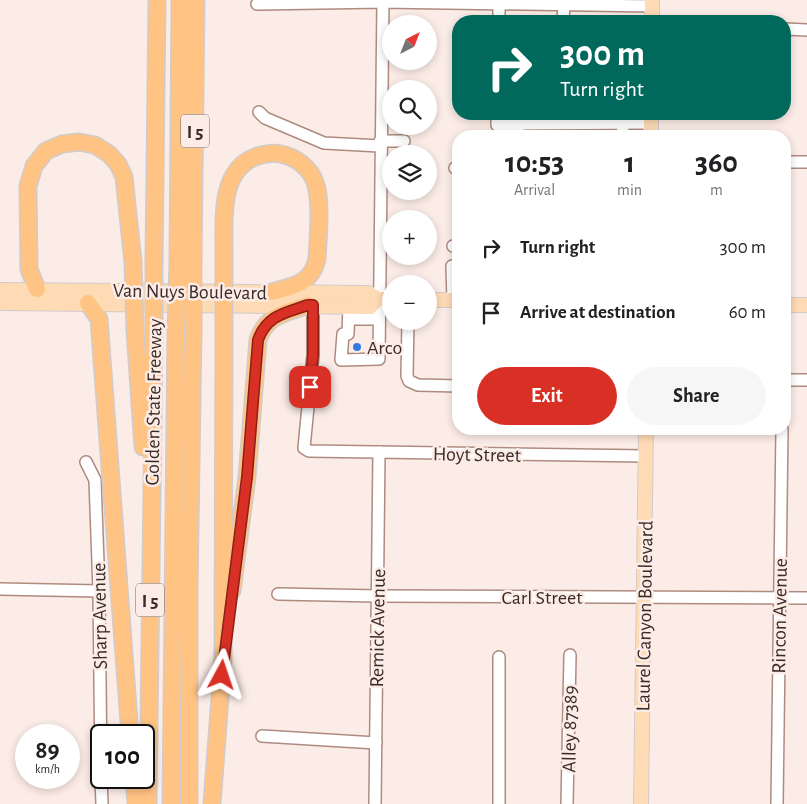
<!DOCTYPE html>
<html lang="en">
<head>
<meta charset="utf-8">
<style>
	body { margin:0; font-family:"Alegreya Sans",sans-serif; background:#f6f6f6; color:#202124; height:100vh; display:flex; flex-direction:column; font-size:19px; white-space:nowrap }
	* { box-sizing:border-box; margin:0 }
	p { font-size:16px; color:#757577 }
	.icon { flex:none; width:28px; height:28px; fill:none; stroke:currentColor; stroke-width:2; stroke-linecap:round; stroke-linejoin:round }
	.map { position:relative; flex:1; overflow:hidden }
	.sheet { position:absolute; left:452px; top:130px; width:339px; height:305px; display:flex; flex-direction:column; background:#fff; border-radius:20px; box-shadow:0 2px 8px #0003 }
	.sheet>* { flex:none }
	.hud { position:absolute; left:452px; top:15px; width:339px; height:105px; border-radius:20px; box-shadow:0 2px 8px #0003; background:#00695c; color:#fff; overflow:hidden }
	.needle { width:32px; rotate:42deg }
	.tools { position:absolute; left:382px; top:15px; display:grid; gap:10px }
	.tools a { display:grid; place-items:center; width:55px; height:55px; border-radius:50%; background:#fff; box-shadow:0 2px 8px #0003; font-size:25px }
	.speed { position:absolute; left:15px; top:724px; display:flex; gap:10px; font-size:25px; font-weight:700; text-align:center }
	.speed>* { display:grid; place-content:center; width:65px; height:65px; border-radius:50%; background:#fff; box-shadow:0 2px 8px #0003; line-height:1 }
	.speed small { font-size:12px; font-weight:400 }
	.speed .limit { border:2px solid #111; border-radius:8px; background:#fff; color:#111 }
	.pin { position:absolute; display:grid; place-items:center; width:42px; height:42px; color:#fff; margin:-21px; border-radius:10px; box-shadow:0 2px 8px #0006 }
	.me { position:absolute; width:55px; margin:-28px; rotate:5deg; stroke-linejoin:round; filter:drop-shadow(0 0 4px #0008) }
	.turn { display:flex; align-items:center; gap:18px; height:105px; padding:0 25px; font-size:22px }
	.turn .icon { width:65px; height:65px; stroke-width:2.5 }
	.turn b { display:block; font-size:35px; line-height:42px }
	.eta { display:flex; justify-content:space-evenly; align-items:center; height:85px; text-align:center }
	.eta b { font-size:30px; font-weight:700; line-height:35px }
	.cta { display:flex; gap:10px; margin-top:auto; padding:10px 25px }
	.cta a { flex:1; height:58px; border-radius:30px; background:#d93025; color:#fff; font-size:20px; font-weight:700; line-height:58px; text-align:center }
	.cta a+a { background:#f6f6f6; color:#202124 }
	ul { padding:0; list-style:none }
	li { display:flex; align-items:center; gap:15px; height:65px; padding:0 25px }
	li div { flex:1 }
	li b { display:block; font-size:19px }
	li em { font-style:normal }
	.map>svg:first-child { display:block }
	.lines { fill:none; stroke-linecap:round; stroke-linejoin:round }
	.minor-casing { stroke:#af8b7f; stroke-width:14 }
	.major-casing { stroke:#d0cccb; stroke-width:16 }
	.highway-casing { stroke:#d0cccb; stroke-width:19 }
	.minor { stroke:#fff; stroke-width:11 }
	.major { stroke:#ffdbb5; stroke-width:14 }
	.highway { stroke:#ffc384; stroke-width:16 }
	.highway-bridge-casing { stroke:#d0cccb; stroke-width:19; stroke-linecap:butt }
	.highway-bridge { stroke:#ffc384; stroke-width:16 }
	.route-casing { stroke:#8d1f18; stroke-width:12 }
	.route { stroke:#d93025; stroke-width:9 }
	.poi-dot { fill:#327be7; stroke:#fcece7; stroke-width:2 }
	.labels { text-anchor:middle; stroke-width:5; stroke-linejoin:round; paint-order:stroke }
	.shield { fill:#fcece7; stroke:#746560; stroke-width:1 }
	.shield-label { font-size:19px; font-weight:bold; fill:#3a2b26 }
	.street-label { font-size:20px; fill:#3a2b26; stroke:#fcece7 }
	.poi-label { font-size:20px; fill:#3a2b26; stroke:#fcece7; text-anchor:start }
</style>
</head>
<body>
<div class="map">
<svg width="807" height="804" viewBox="0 0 807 804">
	<rect width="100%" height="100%" fill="#fcece7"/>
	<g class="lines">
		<defs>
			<g id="minor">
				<polyline points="257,4 383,2 652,6"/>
				<polyline points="499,21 499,3"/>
				<polyline points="563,21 564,4"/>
				<polyline points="785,29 807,30"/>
				<polyline points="259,112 265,118 324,143 380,146"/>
				<polyline points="497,114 497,125 518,124 518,136"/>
				<polyline points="622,114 623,136"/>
				<polyline points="518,124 651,123"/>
				<polyline points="380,141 404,141"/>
				<polyline points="785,162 807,162"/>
				<polyline points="455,168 459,168"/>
				<polyline points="453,246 459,246"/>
				<polyline points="453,300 452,266 459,266"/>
				<polyline points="313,305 313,355 304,448 309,451 646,456"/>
				<polyline points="349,306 348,334 343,334 341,360 379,359 383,0"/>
				<polyline points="349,319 378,319"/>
				<polyline points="408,321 407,376 409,381 418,385 459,386"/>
				<polyline points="785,380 807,380"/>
				<polyline points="86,462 95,480 99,591 101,772"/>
				<polyline points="0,589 99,591"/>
				<polyline points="278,594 378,596 807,598"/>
				<polyline points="262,736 376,743"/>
				<polyline points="101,778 102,804"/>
				<polyline points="375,804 379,452"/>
				<polyline points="499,804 499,657"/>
				<polyline points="567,804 570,655"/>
				<polyline points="777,804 782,429"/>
			</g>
			<g id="major">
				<polyline points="652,0 652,21"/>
				<polyline points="651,136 651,114"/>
				<polyline points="0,290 368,293 378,299 391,299"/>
				<polyline points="429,300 459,300"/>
				<polyline points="0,303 370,307 378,299"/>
				<polyline points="785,305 807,305"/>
				<polyline points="641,804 646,429"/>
			</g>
			<g id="highway">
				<polyline points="154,262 157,0"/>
				<polyline points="193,262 196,0"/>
				<polyline points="178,263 180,0"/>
				<path d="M224,263C225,229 216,172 255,157C264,154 272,152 281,154C296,157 310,168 315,182C322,200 318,239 317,259C312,283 294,286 272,292"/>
				<polyline points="37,289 29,269 28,186 34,166 46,151 62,144 79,142 95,145 109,154 118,164 124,177 133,262"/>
				<polyline points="88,303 99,319 130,735"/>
				<polyline points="135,330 143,447"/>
				<path d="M232,591L247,477L258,340C266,315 285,313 308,305"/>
				<polyline points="134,778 136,804"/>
				<polyline points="148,804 154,331"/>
				<polyline points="171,804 176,331"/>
				<polyline points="189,804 189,591 193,330"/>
				<polyline points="212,804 223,658 224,331"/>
			</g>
		</defs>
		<!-- minor casing -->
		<use href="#minor" class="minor-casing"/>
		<!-- major casing -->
		<use href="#major" class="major-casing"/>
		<!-- highway casing -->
		<use href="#highway" class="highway-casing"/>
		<!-- minor -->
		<use href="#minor" class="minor"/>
		<!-- major -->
		<use href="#major" class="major"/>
		<!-- highway -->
		<use href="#highway" class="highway"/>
		<defs>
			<g id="highway-bridge">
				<polyline points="133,262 135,330"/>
				<polyline points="154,262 154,331"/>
				<polyline points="193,330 193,262"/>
				<polyline points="176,331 178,263"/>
				<polyline points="224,331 224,263"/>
			</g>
		</defs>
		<!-- highway-bridge casing -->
		<use href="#highway-bridge" class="highway-bridge-casing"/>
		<!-- highway-bridge -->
		<use href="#highway-bridge" class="highway-bridge"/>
	</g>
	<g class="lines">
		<defs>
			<path id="route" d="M222,675L247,477L258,340C267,315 285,313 308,305H313V355L310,387"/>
		</defs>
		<!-- route casing -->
		<use href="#route" class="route-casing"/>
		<!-- route -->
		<use href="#route" class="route"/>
	</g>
	<!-- markers -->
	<circle class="poi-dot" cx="357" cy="347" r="5"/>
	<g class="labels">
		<!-- shield labels -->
		<g class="shield">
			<rect x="181" y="114.5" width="28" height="33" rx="4"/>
			<rect x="136" y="583.5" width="28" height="33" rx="4"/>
		</g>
		<g class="shield-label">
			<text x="195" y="138">I 5</text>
			<text x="150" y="607">I 5</text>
		</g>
		<!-- street labels -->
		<g class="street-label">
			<text transform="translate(190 291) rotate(1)" y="7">Van Nuys Boulevard</text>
			<text transform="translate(153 402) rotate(-89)" y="7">Golden State Freeway</text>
			<text transform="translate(477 454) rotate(1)" y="7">Hoyt Street</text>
			<text x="542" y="604">Carl Street</text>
			<text transform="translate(99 616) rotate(-91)" y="7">Sharp Avenue</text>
			<text transform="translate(644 616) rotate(-89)" y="7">Laurel Canyon Boulevard</text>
			<text transform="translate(779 616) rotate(-89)" y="7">Rincon Avenue</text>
			<text transform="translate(377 628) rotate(-89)" y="7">Remick Avenue</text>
			<text transform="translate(569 729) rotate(-89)" y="7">Alley 87389</text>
		</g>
		<!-- poi labels -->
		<g class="poi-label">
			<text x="367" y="354">Arco</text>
		</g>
	</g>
</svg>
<div class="tools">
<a><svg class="needle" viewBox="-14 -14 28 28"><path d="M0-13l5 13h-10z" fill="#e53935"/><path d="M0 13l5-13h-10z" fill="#757577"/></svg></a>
<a><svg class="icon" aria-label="search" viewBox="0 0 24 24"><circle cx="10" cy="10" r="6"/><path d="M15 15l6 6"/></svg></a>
<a><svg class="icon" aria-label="layers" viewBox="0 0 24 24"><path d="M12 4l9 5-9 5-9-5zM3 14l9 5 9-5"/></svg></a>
<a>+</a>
<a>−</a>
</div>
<div class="speed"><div>89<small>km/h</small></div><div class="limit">100</div></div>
<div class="pin" style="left:310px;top:387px;background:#d93025"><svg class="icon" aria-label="arrive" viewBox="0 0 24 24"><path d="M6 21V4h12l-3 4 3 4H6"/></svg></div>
<svg class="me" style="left:222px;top:675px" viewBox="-20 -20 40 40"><path d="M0-17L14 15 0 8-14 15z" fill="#d93025" stroke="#fff" stroke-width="4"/></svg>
<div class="hud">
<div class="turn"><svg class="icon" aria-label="right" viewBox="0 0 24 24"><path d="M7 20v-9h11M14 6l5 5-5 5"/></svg><div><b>300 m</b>Turn right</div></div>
</div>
<section class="sheet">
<div class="eta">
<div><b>10:53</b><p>Arrival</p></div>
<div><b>1</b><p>min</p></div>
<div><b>360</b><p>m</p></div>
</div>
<ul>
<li><svg class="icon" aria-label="right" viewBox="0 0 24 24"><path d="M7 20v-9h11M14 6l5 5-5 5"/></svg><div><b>Turn right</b></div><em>300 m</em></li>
<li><svg class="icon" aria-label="arrive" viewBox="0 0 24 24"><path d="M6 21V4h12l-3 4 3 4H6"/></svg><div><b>Arrive at destination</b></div><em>60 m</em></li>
</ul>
<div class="cta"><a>Exit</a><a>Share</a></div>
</section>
</div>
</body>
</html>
